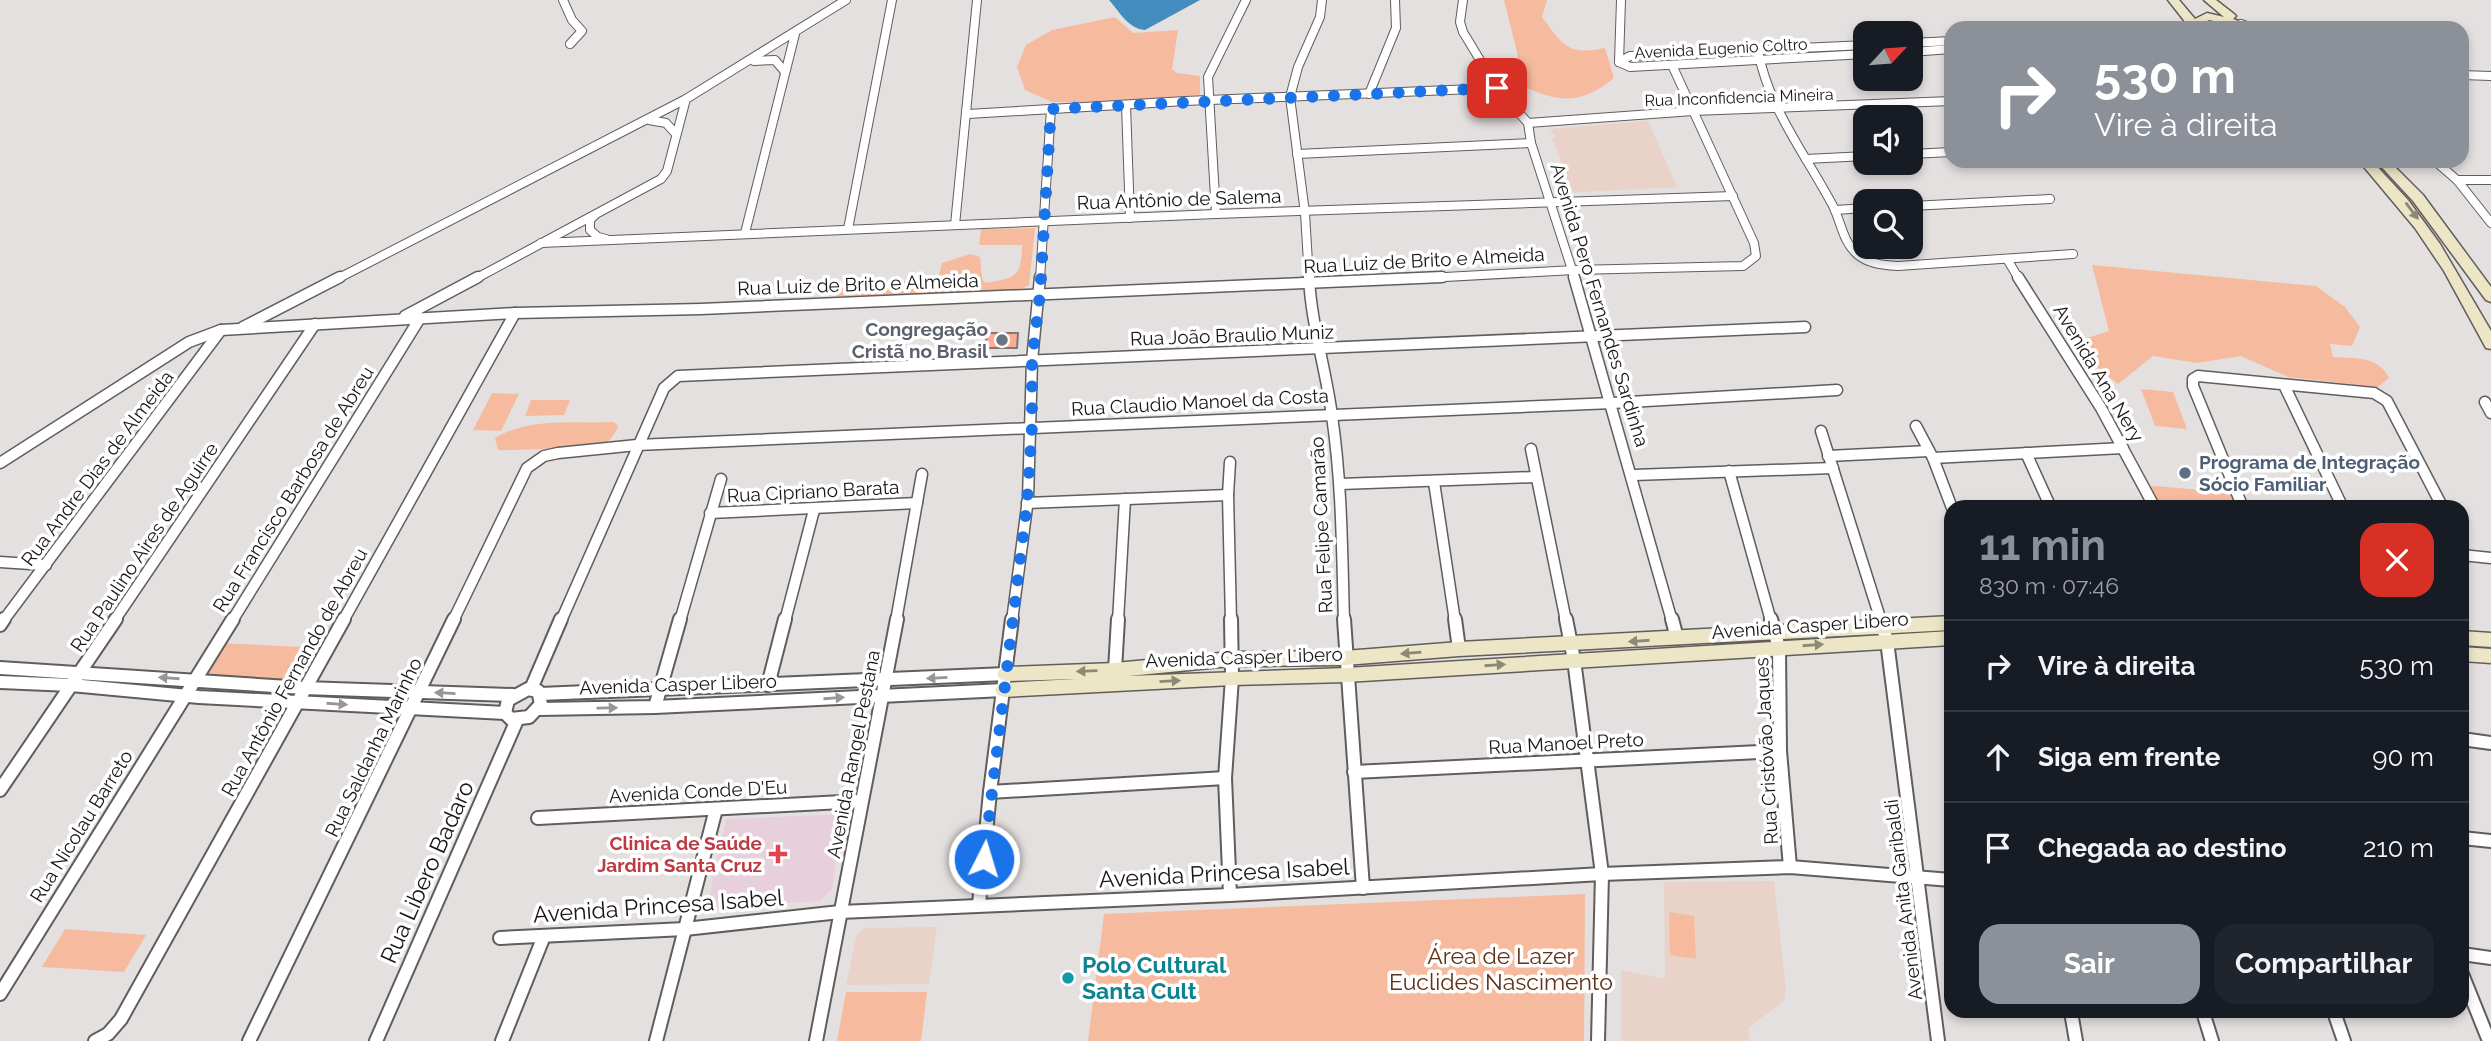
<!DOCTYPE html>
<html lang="pt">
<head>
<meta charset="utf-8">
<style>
	body { margin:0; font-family:Raleway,sans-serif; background:#20242c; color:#f1f3f6; height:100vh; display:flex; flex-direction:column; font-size:26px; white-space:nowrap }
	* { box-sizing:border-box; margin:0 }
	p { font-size:23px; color:#9ea1a6 }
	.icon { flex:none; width:38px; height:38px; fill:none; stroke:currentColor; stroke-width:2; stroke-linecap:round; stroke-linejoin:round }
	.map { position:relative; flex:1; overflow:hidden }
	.drawer { position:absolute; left:1944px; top:500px; width:525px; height:518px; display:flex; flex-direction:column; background:#171b24; border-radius:21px; box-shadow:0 4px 10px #0003 }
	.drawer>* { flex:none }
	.top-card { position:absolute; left:1944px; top:21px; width:525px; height:147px; border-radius:21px; box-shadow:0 4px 10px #0003; background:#8c9099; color:#fff; overflow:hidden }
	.needle { width:46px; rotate:64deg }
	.tools { position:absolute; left:1853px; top:21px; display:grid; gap:14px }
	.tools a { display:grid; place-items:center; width:70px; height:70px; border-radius:14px; background:#171b24; box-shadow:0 4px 10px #0003; font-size:35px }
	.pin { position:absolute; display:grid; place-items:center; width:60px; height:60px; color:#fff; margin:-30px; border-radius:14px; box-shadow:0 4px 10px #0006 }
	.me { position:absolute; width:77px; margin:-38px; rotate:5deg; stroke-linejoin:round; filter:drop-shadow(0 0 5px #0008) }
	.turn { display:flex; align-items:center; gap:24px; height:147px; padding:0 35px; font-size:32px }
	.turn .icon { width:91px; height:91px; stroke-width:2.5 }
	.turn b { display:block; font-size:49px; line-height:60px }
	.round { display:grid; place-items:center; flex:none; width:74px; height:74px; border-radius:21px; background:#20242c }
	.summary { display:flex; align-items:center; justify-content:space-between; height:119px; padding:0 35px }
	h1 { font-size:42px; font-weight:700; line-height:52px; color:#8c9099 }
	.button { display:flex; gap:14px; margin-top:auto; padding:14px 35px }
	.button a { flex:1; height:80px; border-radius:21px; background:#8c9099; color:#fff; font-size:28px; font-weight:700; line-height:80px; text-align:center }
	.button a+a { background:#20242c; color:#f1f3f6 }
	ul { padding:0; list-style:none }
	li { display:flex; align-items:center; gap:21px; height:91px; padding:0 35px; border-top:2px solid #363941 }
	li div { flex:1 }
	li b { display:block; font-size:26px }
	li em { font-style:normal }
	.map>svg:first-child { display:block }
	.education { fill:#e9d2c7 }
	.medical { fill:#e7d0dc }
	.green { fill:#f6bb9e }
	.water { fill:#428dbd }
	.building { fill:#fdab92; stroke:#7c7978; stroke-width:2 }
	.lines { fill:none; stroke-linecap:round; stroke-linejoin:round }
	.street-far2-casing { stroke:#605d5c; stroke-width:10 }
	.street-far1-casing { stroke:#605d5c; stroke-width:13 }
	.street-casing { stroke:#605d5c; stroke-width:16 }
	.secondary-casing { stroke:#605d5c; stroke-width:3 }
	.street-far2 { stroke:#fff; stroke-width:8 }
	.street-far1 { stroke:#fff; stroke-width:10 }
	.street { stroke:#fff; stroke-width:12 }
	.secondary { fill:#ece6c6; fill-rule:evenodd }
	.oneway { fill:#8d8977 }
	.oneway2 { fill:#979796 }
	.route { stroke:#1a73e8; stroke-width:12; stroke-dasharray:0 21.6 }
	.worship-dot { fill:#6b7280; stroke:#fff; stroke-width:2.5 }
	.service-dot { fill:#5c6f8a; stroke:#fff; stroke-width:2.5 }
	.health-dot { fill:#e0444e; stroke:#fff; stroke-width:2.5 }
	.culture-dot { fill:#0f9aa8; stroke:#fff; stroke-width:2.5 }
	.labels { text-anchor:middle; stroke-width:7; stroke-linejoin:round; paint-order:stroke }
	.far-street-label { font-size:16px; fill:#181716; stroke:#fff }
	.street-label { font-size:19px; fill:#181716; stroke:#fff }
	.worship-label { font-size:19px; font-weight:bold; fill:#5b616d; stroke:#fff; text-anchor:end }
	.service-label { font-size:19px; font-weight:bold; fill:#4e5e75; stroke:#fff; text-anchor:start }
	.health-label { font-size:19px; font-weight:bold; fill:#be3a42; stroke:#fff; text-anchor:end }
	.near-street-label { font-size:23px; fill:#181716; stroke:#fff }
	.near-park-label { font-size:23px; fill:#623117; stroke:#fff }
	.near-culture-label { font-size:23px; font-weight:bold; fill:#0d838f; stroke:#fff; text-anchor:start }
</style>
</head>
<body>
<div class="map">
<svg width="2491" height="1041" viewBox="0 0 2491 1041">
	<rect width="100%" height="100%" fill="#e4e0df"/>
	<!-- education -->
	<g class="education">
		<polygon points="1648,121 1677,187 1562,193 1553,178 1567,176 1552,139 1556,138 1550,129"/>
		<polygon points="1774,881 1786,989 1784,1001 1749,1027 1749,1041 1621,1041 1621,970 1665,979 1664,882"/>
		<polygon points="937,927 929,984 846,985 856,938 864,928"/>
	</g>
	<!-- medical -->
	<polygon class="medical" points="843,814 832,889 820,901 713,908 709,901 710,892 726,819"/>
	<!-- green -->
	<g class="green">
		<path d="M1504,0H1547L1542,17C1563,45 1567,56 1605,48L1614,78C1581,105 1558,103 1521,85L1517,52Z"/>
		<polygon points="1115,17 1133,33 1178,30 1172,69 1177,73 1200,76 1200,95 1103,102 1052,102 1025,90 1017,67 1026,45 1052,30"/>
		<path d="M1035,228L1029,285L1017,291L837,296L833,292L837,288C872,287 905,282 939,275L942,263L970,254L980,257L982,278L985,283C1015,278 1022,277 1022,245H979L981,229Z"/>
		<path d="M2092,265L2316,286L2345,307L2360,327L2352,346L2330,344L2333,357C2356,359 2377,355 2389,378L2378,387L2288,377L2241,356L2197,363L2153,356L2118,384L2095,366L2084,339L2109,331Z"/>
		<polygon points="2141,389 2173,392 2187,429 2155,426"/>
		<polygon points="492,393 519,394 501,431 473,430"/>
		<polygon points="531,400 570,400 564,415 525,416"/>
		<path d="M614,422L618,426C616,432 611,440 605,443C597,447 509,451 498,450L495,438C530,417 574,424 614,422Z"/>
		<polygon points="2143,485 2237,493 2243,507 2156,507"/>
		<polygon points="218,643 327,648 305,686 196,680"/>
		<polygon points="1585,894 1584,1041 1088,1041 1104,914"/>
		<polygon points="1669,912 1694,916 1696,959 1670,955"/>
		<polygon points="65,929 146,935 124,972 42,967"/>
		<polygon points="846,992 927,992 921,1041 837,1041"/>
	</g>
	<!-- water -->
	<path class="water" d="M1109,0H1200L1145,30C1127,28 1120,12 1109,0Z"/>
	<!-- building -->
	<polygon class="building" points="987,333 1018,333 1017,348 985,348"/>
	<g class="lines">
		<defs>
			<g id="street-far2">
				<polyline points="563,0 572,20 582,31 570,44"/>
				<polyline points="1463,0 1460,22 1463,32 1497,88 1528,123 1531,143 1575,279"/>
				<polyline points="2241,24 2252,28"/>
				<polyline points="1911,43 1951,41"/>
				<path d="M1758,51C1769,109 1806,155 1833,206C1841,222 1843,242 1857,254C1868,264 1884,265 1898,266L2073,254"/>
				<polyline points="1911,52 1951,49"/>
				<polyline points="754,61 775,60 785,72"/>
				<polyline points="1619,62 1630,56 1866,45"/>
				<polyline points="1619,62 1630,67 1866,54"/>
				<polyline points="1619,62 1621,0"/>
				<polyline points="2462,75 2491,76"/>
				<polyline points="1369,94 1396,28 1395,0"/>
				<polyline points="1126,105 1130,218"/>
				<polyline points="966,111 968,114 1185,101 1497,88"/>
				<polyline points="649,120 666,123 676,134"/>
				<polyline points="1528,123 1693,111 1951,101"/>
				<polyline points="1297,154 1531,143"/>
				<polyline points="1911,154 1951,152"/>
				<polyline points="1806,159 1866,156"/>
				<polyline points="2435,161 2457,180 2491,223"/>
				<polyline points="2457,180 2491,180"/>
				<polyline points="1911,206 2050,199"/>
				<polyline points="1835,210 1866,208"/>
				<polyline points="1216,214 1208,77 1246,0"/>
				<polyline points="595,215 590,220 590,230 598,237 606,239"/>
				<polyline points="955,225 977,0"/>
				<polyline points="848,229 892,0"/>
				<polyline points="745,233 795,34"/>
				<polyline points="541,243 1216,214 1733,196"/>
				<polyline points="2007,259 2019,279"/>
				<polyline points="337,279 686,99 846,0"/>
				<polyline points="475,279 661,179 667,171 686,99"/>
				<polyline points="1040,279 1051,109"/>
				<polyline points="1309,279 1305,213 1290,97 1298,67 1320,17 1322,0"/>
				<polyline points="1409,279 1574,270 1743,266 1756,256 1754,243 1672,65"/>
			</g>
			<g id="street-far1">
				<path d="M1309,277C1311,324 1326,369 1332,416C1342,484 1342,552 1344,621"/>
				<polyline points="1574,277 1672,621"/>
				<polyline points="2018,277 2101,408 2155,508"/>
				<polyline points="405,316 478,277"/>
				<polyline points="243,327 340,277"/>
				<polyline points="2284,385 2343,508"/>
				<polyline points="2485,402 2491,413"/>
				<polyline points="1916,426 1933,458 1952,508"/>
				<polyline points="1821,431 1881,621"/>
				<polyline points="1531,449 1566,621"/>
				<polyline points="2026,453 2051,508"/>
				<polyline points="1828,456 1929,451"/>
				<polyline points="1933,458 2123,448"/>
				<polyline points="1230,462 1228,495 1231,621"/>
				<polyline points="0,463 189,342 221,330 515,313 701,309 1442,277"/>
				<polyline points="1729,471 1771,621"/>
				<polyline points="1634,475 1833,468"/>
				<polyline points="1434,482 1455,621"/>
				<polyline points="1340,484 1536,477"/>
				<polyline points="1027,503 1228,495"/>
				<polyline points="2243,508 2193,386 2193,379 2198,376 2374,393 2387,401 2443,508"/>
				<polyline points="710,513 917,503"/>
				<polyline points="2462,555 2491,558"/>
				<polyline points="0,562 46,565"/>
				<polyline points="3,621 221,330"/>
				<polyline points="114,621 315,324"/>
				<polyline points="232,621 420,318"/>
				<polyline points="343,621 515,313"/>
				<polyline points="453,621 527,468 544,456 558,453 637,445 1612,403 1837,390"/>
				<polyline points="561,621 664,388 678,376 1805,327"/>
				<polyline points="680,621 721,479"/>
				<polyline points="785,621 814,510"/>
				<polyline points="896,621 922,474"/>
				<polyline points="1012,621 1028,499 1032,361 1040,277"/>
				<polyline points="1118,621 1125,499"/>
			</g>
			<g id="street">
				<polyline points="1344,619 1363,888"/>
				<polyline points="1455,619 1459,649"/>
				<polyline points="1566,619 1574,660 1602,874 1598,1041"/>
				<polyline points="1672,619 1677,638"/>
				<polyline points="1771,619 1779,648 1780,751 1790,867"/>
				<polyline points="1880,619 1887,641 1938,1041"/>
				<polyline points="0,625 4,619"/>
				<polyline points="0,668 304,688 513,695"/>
				<polyline points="1115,670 1118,619"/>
				<polyline points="0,682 71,685 199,697 505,713"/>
				<polyline points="768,685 785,619"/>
				<polygon points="528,689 538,691 541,704 529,717 511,719 505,713 508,700"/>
				<polyline points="531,689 561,619"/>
				<polyline points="540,694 1006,674"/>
				<polyline points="655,707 680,619"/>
				<polyline points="539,709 655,707 1004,690"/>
				<polyline points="2462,739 2491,743"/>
				<polyline points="1354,772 1780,751"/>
				<polyline points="0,790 116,619"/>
				<polyline points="990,792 1225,778"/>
				<polyline points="538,818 861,801"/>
				<polyline points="2462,838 2491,841"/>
				<polyline points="1230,895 1225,778 1232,678 1231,619"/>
				<polyline points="979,904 990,792 1012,619"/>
				<polyline points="500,938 685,929 840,912 1230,895 1602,874 1790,867 1951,880"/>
				<polyline points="2462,954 2491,958"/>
				<polyline points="2462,974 2489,1041"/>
				<polyline points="0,994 233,619"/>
				<polyline points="2071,1012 2076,1041"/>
				<polyline points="2203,1012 2212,1041"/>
				<polyline points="2334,1012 2344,1041"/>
				<polyline points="95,1041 108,1034 121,1019 344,619"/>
				<polyline points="249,1041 454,619"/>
				<polyline points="376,1041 517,720"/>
				<polyline points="502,1041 544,936"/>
				<polyline points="656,1041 716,809"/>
				<polyline points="816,1041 897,619"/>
			</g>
			<g id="secondary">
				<polygon points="2168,0 2179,0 2195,19 2207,13 2224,17 2204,0 2216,0 2234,14 2236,16 2233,19 2247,24 2241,27 2209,20 2204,23 2203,28 2190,28"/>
				<polygon points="2359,161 2372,161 2408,200 2440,244 2491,331 2491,349 2486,348 2444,271 2415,228"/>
				<polygon points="2376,161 2389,161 2423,195 2491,287 2491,302 2486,300 2413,201"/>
				<polygon points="1951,616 1951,630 1459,656 1345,665 1231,666 1129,676 1346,668 1951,631 1951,645 1346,682 1232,685 1004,697 998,695 995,690 998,685 1004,683 1075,679 1006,681 1000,679 997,674 1000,669 1006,667 1115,663 1231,652 1345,651 1459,642"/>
				<polygon points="2462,631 2491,633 2491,647 2462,645"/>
				<polygon points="2462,647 2491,649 2491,663 2462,661"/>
			</g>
		</defs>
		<!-- street-far2 casing -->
		<use href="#street-far2" class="street-far2-casing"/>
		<!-- street-far1 casing -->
		<use href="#street-far1" class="street-far1-casing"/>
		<!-- street casing -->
		<use href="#street" class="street-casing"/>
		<!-- secondary casing -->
		<use href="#secondary" class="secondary-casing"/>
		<!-- street-far2 -->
		<use href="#street-far2" class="street-far2"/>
		<!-- street-far1 -->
		<use href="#street-far1" class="street-far1"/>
		<!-- street -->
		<use href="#street" class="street"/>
		<!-- secondary -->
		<use href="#secondary" class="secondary"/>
	</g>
	<!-- one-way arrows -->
	<defs><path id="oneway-solid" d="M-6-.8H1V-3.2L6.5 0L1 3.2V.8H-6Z" transform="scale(1.75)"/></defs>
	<g class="oneway">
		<use href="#oneway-solid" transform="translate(2412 211) rotate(53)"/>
		<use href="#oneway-solid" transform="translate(1639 641) rotate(176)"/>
		<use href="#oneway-solid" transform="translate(1813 645) rotate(-4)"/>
		<use href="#oneway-solid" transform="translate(1411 653) rotate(175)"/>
		<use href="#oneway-solid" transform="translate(1495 665) rotate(-4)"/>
		<use href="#oneway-solid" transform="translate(1087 671) rotate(178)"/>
		<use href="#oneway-solid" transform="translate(1170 681) rotate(-3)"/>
	</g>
	<g class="oneway2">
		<use href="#oneway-solid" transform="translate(169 678) rotate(-176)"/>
		<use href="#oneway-solid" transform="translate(937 678) rotate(177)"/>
		<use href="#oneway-solid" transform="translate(445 693) rotate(-177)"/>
		<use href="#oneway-solid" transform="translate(834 698) rotate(-4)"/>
		<use href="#oneway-solid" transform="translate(337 704) rotate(4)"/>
		<use href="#oneway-solid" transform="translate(607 708) rotate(-1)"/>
	</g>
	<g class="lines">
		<!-- route -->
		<polyline class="route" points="984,859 1027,503 1032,427 1032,361 1040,294 1051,109 1497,88"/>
	</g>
	<!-- markers -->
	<circle class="worship-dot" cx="1002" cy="340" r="7"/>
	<circle class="service-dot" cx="2185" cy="473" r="7"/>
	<path class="health-dot" d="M774.5 843.5h7v7h7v7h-7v7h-7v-7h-7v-7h7z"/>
	<circle class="culture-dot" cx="1068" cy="978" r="7"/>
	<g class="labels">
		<!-- far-street labels -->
		<g class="far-street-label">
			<text transform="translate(1721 48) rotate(-3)" y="6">Avenida Eugenio Coltro</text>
			<text transform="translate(1739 97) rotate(-2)" y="6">Rua Inconfidencia Mineira</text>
		</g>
		<!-- street labels -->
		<g class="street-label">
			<text transform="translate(1179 199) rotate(-2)" y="7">Rua Antônio de Salema</text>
			<text transform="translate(1424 260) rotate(-3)" y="7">Rua Luiz de Brito e Almeida</text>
			<text transform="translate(858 284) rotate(-2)" y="7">Rua Luiz de Brito e Almeida</text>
			<text transform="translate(1600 305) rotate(73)" y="7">Avenida Pero Fernandes Sardinha</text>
			<text transform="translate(1232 335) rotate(-2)" y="7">Rua João Braulio Muniz</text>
			<text transform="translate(2099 373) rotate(59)" y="7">Avenida Ana Nery</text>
			<text transform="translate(1200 402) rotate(-3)" y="7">Rua Claudio Manoel da Costa</text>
			<text transform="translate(97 468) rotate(-53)" y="7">Rua Andre Dias de Almeida</text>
			<text transform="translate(293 489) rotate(-58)" y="7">Rua Francisco Barbosa de Abreu</text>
			<text transform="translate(813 491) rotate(-3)" y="7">Rua Cipriano Barata</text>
			<text transform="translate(1321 525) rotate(-93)" y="7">Rua Felipe Camarão</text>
			<text transform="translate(144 547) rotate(-56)" y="7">Rua Paulino Aires de Aguirre</text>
			<text transform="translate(1810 625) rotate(-4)" y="7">Avenida Casper Libero</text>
			<text transform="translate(1244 657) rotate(-2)" y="7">Avenida Casper Libero</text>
			<text transform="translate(294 672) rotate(-61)" y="7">Rua Antônio Fernando de Abreu</text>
			<text transform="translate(678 684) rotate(-2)" y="7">Avenida Casper Libero</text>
			<text transform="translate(1566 743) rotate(-3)" y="7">Rua Manoel Preto</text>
			<text transform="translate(373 747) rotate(-64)" y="7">Rua Saldanha Marinho</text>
			<text transform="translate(1766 751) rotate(-93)" y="7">Rua Cristóvão Jaques</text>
			<text transform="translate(853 754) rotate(-79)" y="7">Avenida Rangel Pestana</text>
			<text transform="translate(698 791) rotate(-3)" y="7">Avenida Conde D'Eu</text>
			<text transform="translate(81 826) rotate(-58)" y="7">Rua Nicolau Barreto</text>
			<text transform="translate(1903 900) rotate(-97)" y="7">Avenida Anita Garibaldi</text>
		</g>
		<!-- worship labels -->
		<g class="worship-label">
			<text x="988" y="336">Congregação<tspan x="988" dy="22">Cristã no Brasil</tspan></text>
		</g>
		<!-- service labels -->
		<g class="service-label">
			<text x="2199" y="469">Programa de Integração<tspan x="2199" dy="22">Sócio Familiar</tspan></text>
		</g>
		<!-- health labels -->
		<g class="health-label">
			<text x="762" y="850">Clinica de Saúde<tspan x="762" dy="22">Jardim Santa Cruz</tspan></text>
		</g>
		<!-- near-street labels -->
		<g class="near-street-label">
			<text transform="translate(427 872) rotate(-66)" y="8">Rua Libero Badaro</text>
			<text transform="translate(1224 873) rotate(-3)" y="8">Avenida Princesa Isabel</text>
			<text transform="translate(658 906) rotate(-4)" y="8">Avenida Princesa Isabel</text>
		</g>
		<!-- near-park labels -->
		<g class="near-park-label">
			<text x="1501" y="964">Área de Lazer<tspan x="1501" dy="26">Euclides Nascimento</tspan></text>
		</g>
		<!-- near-culture labels -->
		<g class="near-culture-label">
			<text x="1082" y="973">Polo Cultural<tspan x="1082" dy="26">Santa Cult</tspan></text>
		</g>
	</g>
</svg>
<div class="tools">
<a><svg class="needle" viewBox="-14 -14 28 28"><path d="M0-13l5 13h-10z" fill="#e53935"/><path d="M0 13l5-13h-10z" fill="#9ea1a6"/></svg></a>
<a><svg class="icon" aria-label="sound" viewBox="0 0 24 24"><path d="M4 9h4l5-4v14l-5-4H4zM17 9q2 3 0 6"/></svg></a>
<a><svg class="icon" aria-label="search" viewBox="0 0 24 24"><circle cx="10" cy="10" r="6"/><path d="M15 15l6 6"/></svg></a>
</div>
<div class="pin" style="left:1497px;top:88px;background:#d93025"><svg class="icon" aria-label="arrive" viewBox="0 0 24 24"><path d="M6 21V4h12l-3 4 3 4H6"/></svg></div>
<svg class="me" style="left:984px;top:859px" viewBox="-20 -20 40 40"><circle r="17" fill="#1a73e8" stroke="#fff" stroke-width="3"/><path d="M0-11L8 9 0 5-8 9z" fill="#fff"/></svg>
<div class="top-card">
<div class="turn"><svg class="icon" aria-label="right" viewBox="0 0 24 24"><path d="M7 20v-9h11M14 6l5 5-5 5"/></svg><div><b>530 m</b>Vire à direita</div></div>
</div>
<section class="drawer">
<div class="summary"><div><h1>11 min</h1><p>830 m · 07:46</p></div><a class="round" style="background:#d93025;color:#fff"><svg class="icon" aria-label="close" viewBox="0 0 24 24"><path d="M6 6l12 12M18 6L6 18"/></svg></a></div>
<ul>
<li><svg class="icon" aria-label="right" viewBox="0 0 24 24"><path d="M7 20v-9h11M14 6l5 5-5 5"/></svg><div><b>Vire à direita</b></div><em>530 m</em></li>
<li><svg class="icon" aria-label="ahead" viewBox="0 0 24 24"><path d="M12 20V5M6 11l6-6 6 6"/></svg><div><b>Siga em frente</b></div><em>90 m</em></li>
<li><svg class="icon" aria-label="arrive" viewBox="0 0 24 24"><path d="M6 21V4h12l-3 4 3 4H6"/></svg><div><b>Chegada ao destino</b></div><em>210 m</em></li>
</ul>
<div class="button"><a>Sair</a><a>Compartilhar</a></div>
</section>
</div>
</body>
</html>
